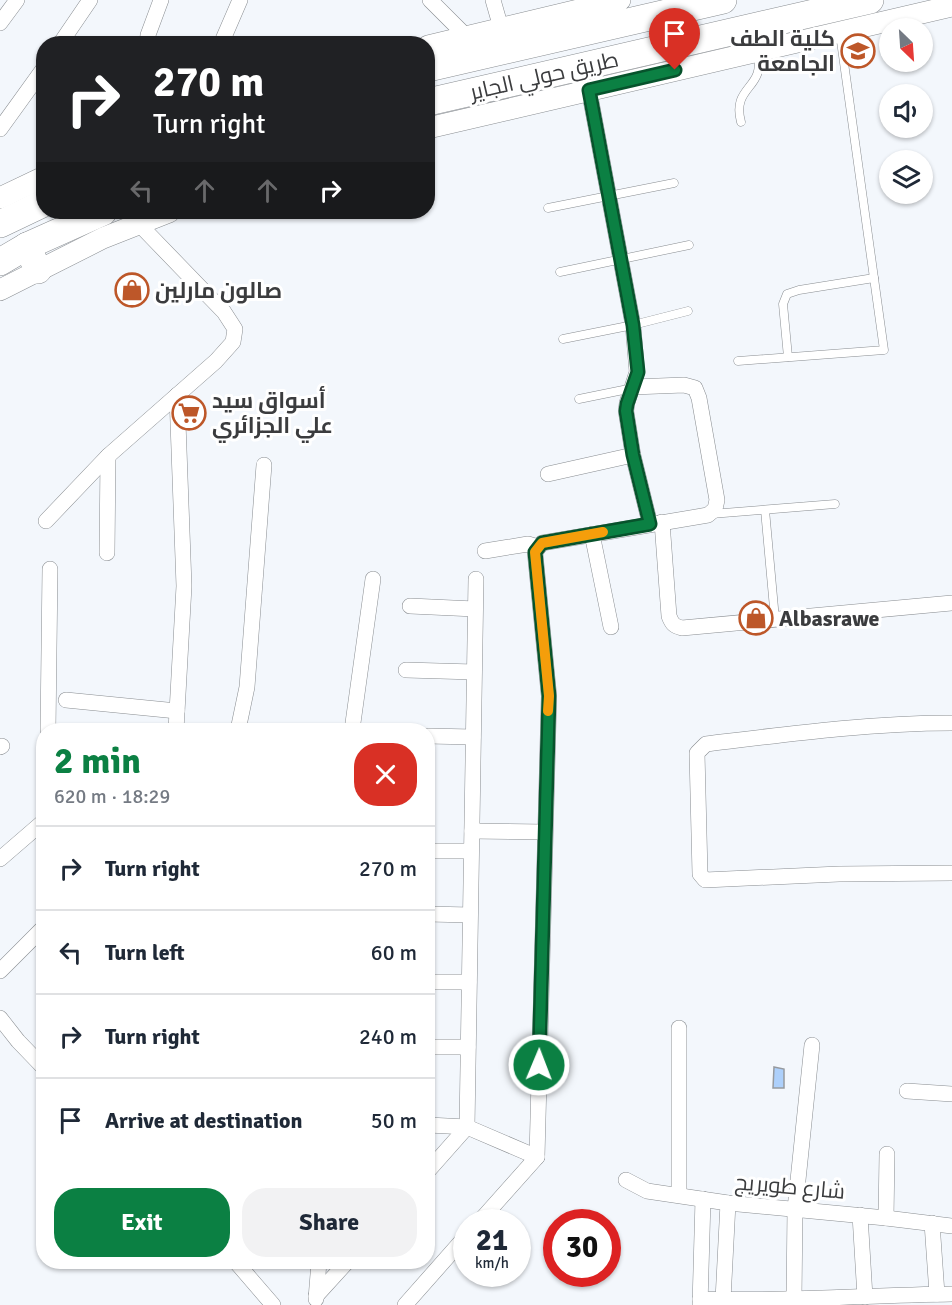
<!DOCTYPE html>
<html lang="en">
<head>
<meta charset="utf-8">
<style>
	body { margin:0; font-family:Signika,Cairo,sans-serif; background:#f2f2f3; color:#1f2937; height:100vh; display:flex; flex-direction:column; font-size:22px; white-space:nowrap }
	* { box-sizing:border-box; margin:0 }
	p { font-size:20px; color:#747a83 }
	.icon { flex:none; width:33px; height:33px; fill:none; stroke:currentColor; stroke-width:2; stroke-linecap:round; stroke-linejoin:round }
	.map { position:relative; flex:1; overflow:hidden }
	.details { position:absolute; left:36px; top:723px; width:399px; height:546px; display:flex; flex-direction:column; background:#fff; border-radius:24px; box-shadow:0 2px 4px #0004 }
	.details>* { flex:none }
	.top-card { position:absolute; left:36px; top:36px; width:399px; height:183px; border-radius:24px; box-shadow:0 2px 4px #0004; background:#202124; color:#fff; overflow:hidden }
	.needle { width:39px; rotate:155deg }
	.buttons { position:absolute; left:879px; top:18px; display:grid; gap:12px }
	.buttons a { display:grid; place-items:center; width:54px; height:54px; border-radius:50%; background:#fff; box-shadow:0 2px 4px #0004; font-size:30px }
	.speed { position:absolute; left:453px; top:1209px; display:flex; gap:12px; font-size:30px; font-weight:700; text-align:center }
	.speed>* { display:grid; place-content:center; width:78px; height:78px; border-radius:50%; background:#fff; box-shadow:0 2px 4px #0004; line-height:1 }
	.speed small { font-size:15px; font-weight:400 }
	.speed .limit { border:9px solid #d22; background:#fff; color:#111 }
	.pin { position:absolute; display:grid; place-items:center; width:51px; height:51px; color:#fff; margin:-62px -26px; border-radius:50% 50% 50% 0; rotate:-45deg; box-shadow:0 0 6px #0007 }
	.pin .icon { rotate:45deg }
	.me { position:absolute; width:66px; margin:-33px; rotate:1deg; stroke-linejoin:round; filter:drop-shadow(0 0 4px #0008) }
	.turn { display:flex; align-items:center; gap:21px; height:126px; padding:0 18px; font-size:27px }
	.turn .icon { width:78px; height:78px; stroke-width:2.5 }
	.turn b { display:block; font-size:42px; line-height:51px }
	.lanes { display:flex; align-items:center; height:57px; padding:0 18px; background:#0003; justify-content:center; gap:30px; direction:ltr }
	.lanes .off { opacity:.35 }
	.round { display:grid; place-items:center; flex:none; width:63px; height:63px; border-radius:24px; background:#f2f2f3 }
	.headline { display:flex; align-items:center; justify-content:space-between; height:102px; padding:0 18px }
	h1 { font-size:36px; font-weight:800; line-height:45px; color:#0b8043 }
	.cta { display:flex; gap:12px; margin-top:auto; padding:12px 18px }
	.cta a { flex:1; height:69px; border-radius:24px; background:#0b8043; color:#fff; font-size:24px; font-weight:800; line-height:69px; text-align:center }
	.cta a+a { background:#f2f2f3; color:#1f2937 }
	ul { padding:0; list-style:none }
	li { display:flex; align-items:center; gap:18px; height:84px; padding:0 18px; border-top:2px solid #e0e1e3 }
	li div { flex:1 }
	li b { display:block; font-size:22px }
	li em { font-style:normal }
	.map>svg:first-child { display:block }
	.building { fill:#add0fb; stroke:#969a9f; stroke-width:1.5 }
	.lines { fill:none; stroke-linecap:round; stroke-linejoin:round }
	.lane-casing { stroke:#898d91; stroke-width:9 }
	.street-casing { stroke:#898d91; stroke-width:16 }
	.secondary-casing { stroke:#898d91; stroke-width:22 }
	.highway-casing { stroke:#898d91; stroke-width:28 }
	.lane { stroke:#fff; stroke-width:8 }
	.street { stroke:#fff; stroke-width:15 }
	.secondary { stroke:#fff; stroke-width:21 }
	.highway { stroke:#fff; stroke-width:27 }
	.route-casing { stroke:#07532c; stroke-width:15 }
	.route { stroke:#0b8043; stroke-width:10 }
	.slow { stroke:#f59e0b; stroke-width:10 }
	.labels { text-anchor:middle; stroke-width:6; stroke-linejoin:round; paint-order:stroke }
	.poi-label { font-size:22px; font-weight:bold; fill:#3b3c3e; stroke:#fff; text-anchor:start }
	.street-label { font-size:22px; fill:#3b3c3e; stroke:#fff }
</style>
</head>
<body>
<div class="map">
<svg width="952" height="1305" viewBox="0 0 952 1305">
	<rect width="100%" height="100%" fill="#f3f7fc"/>
	<!-- building -->
	<polygon class="building" points="774,1067 784,1069 784,1088 773,1088"/>
	<g class="lines">
		<defs>
			<g id="lane">
				<path d="M741,122C731,85 767,89 757,53"/>
				<polyline points="548,208 674,183"/>
				<polyline points="560,272 689,245"/>
				<polyline points="563,339 633,325 688,311"/>
				<polyline points="788,357 783,304 787,294 799,290 874,278"/>
				<polyline points="738,361 884,350 840,34"/>
				<polyline points="579,399 633,388"/>
				<polyline points="765,510 775,619"/>
				<polyline points="711,514 835,504"/>
			</g>
			<g id="street">
				<polyline points="430,0 467,37"/>
				<polyline points="493,0 501,28"/>
				<polyline points="0,23 17,0"/>
				<polyline points="60,44 90,0"/>
				<polyline points="147,44 148,35 161,0"/>
				<polyline points="221,44 240,0"/>
				<polyline points="589,90 633,325 637,372 627,403 626,411 633,455 650,524"/>
				<polyline points="0,129 44,68"/>
				<polyline points="548,474 633,455"/>
				<polyline points="46,521 108,456 216,361 233,342 235,329 224,312 138,223"/>
				<path d="M662,522L669,616C672,624 674,626 682,628L952,603"/>
				<polyline points="592,534 611,627"/>
				<polyline points="485,551 528,544 538,547"/>
				<polyline points="107,553 108,456"/>
				<polyline points="410,606 475,609"/>
				<polyline points="406,670 474,672"/>
				<polyline points="66,700 177,711"/>
				<path d="M952,723C869,723 788,734 706,744L697,753L700,874L705,880L839,874L952,873"/>
				<polyline points="48,730 50,569"/>
				<polyline points="176,730 184,586 177,395"/>
				<polyline points="238,730 247,687 264,465"/>
				<polyline points="352,730 373,579"/>
				<polyline points="428,736 473,737"/>
				<polyline points="0,747 2,746"/>
				<polyline points="472,831 544,832"/>
				<polyline points="428,851 471,851"/>
				<polyline points="0,859 44,821"/>
				<polyline points="428,914 470,915"/>
				<polyline points="0,971 44,927"/>
				<polyline points="428,982 469,982"/>
				<polyline points="0,1018 18,1041 44,1068"/>
				<polyline points="679,1028 679,1195"/>
				<polyline points="428,1047 468,1047"/>
				<polyline points="907,1091 952,1094"/>
				<polyline points="428,1125 467,1127 537,1157"/>
				<polyline points="428,1171 467,1127 476,579"/>
				<polyline points="626,1180 647,1191 728,1203 886,1218 952,1226"/>
				<polyline points="860,1215 865,1297"/>
				<polyline points="886,1218 887,1154"/>
				<polyline points="479,1222 537,1157 549,696 535,552 542,543 708,515 715,509 717,500 699,398 695,388 684,385 633,387"/>
				<polyline points="932,1223 937,1294"/>
				<polyline points="236,1262 273,1305"/>
				<polyline points="316,1296 347,1262"/>
				<polyline points="316,1299 319,1262"/>
				<path d="M700,1299C784,1302 868,1295 952,1294"/>
				<polyline points="794,1299 795,1209 812,1045"/>
				<polyline points="723,1300 728,1203"/>
				<polyline points="405,1305 466,1236"/>
				<polyline points="700,1305 703,1199"/>
			</g>
			<g id="secondary">
				<polyline points="428,46 620,0"/>
				<polyline points="428,128 952,6"/>
				<polyline points="0,198 44,177"/>
				<polyline points="0,290 103,238 169,212"/>
			</g>
			<g id="highway">
				<polyline points="428,68 723,0"/>
				<polyline points="428,102 870,0"/>
				<polyline points="0,224 44,203"/>
				<polyline points="27,246 38,270"/>
				<polyline points="0,262 27,246 103,212"/>
			</g>
		</defs>
		<!-- lane casing -->
		<use href="#lane" class="lane-casing"/>
		<!-- street casing -->
		<use href="#street" class="street-casing"/>
		<!-- secondary casing -->
		<use href="#secondary" class="secondary-casing"/>
		<!-- highway casing -->
		<use href="#highway" class="highway-casing"/>
		<!-- lane -->
		<use href="#lane" class="lane"/>
		<!-- street -->
		<use href="#street" class="street"/>
		<!-- secondary -->
		<use href="#secondary" class="secondary"/>
		<!-- highway -->
		<use href="#highway" class="highway"/>
	</g>
	<g class="lines">
		<defs>
			<polyline id="route" points="539,1065 549,696 535,552 542,543 650,524 633,455 626,411 627,404 638,372 633,325 589,90 675,70"/>
		</defs>
		<!-- route casing -->
		<use href="#route" class="route-casing"/>
		<!-- route -->
		<use href="#route" class="route"/>
		<!-- slow -->
		<polyline class="slow" points="548,711 549,696 535,552 542,543 603,532"/>
	</g>
	<!-- icons -->
	<defs>
		<symbol id="university-ring" viewBox="-11 -11 22 22"><circle r="9.5" fill="#fff" stroke="#bd5729" stroke-width="1.5"/><path d="M0-5L7-2L0 1L-7-2ZM-4 1L0 2.5L4 1V4Q0 6-4 4Z" fill="#bd5729"/></symbol>
		<symbol id="shop-ring" viewBox="-11 -11 22 22"><circle r="9.5" fill="#fff" stroke="#bd5729" stroke-width="1.5"/><path d="M-5-2.5h2.3a2.7 3.5 0 0 1 5.4 0H5L5.5 6h-11ZM-1.5-2.5h3a1.5 2.3 0 0 0-3 0Z" fill="#bd5729"/></symbol>
		<symbol id="supermarket-ring" viewBox="-11 -11 22 22"><circle r="9.5" fill="#fff" stroke="#bd5729" stroke-width="1.5"/><path d="M-6-5.5h2.5l.6 2H6L4.5 2H-2.5L-4.4-4H-6ZM-1.5 3.2a1.3 1.3 0 1 0 .1 0ZM3 3.2a1.3 1.3 0 1 0 .1 0Z" fill="#bd5729"/></symbol>
	</defs>
	<g fill-rule="evenodd">
		<use href="#university-ring" x="839" y="32" width="38" height="38"/>
		<use href="#shop-ring" x="113" y="271" width="38" height="38"/>
		<use href="#supermarket-ring" x="170" y="394" width="38" height="38"/>
		<use href="#shop-ring" x="737" y="599" width="38" height="38"/>
	</g>
	<g class="labels">
		<!-- poi labels -->
		<g class="poi-label">
			<text x="835" y="46" text-anchor="end">كلية الطف<tspan x="835" dy="25">الجامعة</tspan></text>
			<text x="155" y="298">صالون مارلين</text>
			<text x="212" y="408">أسواق سيد<tspan x="212" dy="25">علي الجزائري</tspan></text>
			<text x="779" y="626">Albasrawe</text>
		</g>
		<!-- street labels -->
		<g class="street-label">
			<text transform="translate(544 75) rotate(-13)" y="8">طريق حولي الجاير</text>
			<text transform="translate(790 1186) rotate(5)" y="8">شارع طويريج</text>
		</g>
	</g>
</svg>
<div class="buttons">
<a><svg class="needle" viewBox="-14 -14 28 28"><path d="M0-13l5 13h-10z" fill="#e53935"/><path d="M0 13l5-13h-10z" fill="#747a83"/></svg></a>
<a><svg class="icon" aria-label="sound" viewBox="0 0 24 24"><path d="M4 9h4l5-4v14l-5-4H4zM17 9q2 3 0 6"/></svg></a>
<a><svg class="icon" aria-label="layers" viewBox="0 0 24 24"><path d="M12 4l9 5-9 5-9-5zM3 14l9 5 9-5"/></svg></a>
</div>
<div class="speed"><div>21<small>km/h</small></div><div class="limit">30</div></div>
<div class="pin" style="left:675px;top:70px;background:#d93025"><svg class="icon" aria-label="arrive" viewBox="0 0 24 24"><path d="M6 21V4h12l-3 4 3 4H6"/></svg></div>
<svg class="me" style="left:539px;top:1065px" viewBox="-20 -20 40 40"><circle r="17" fill="#0b8043" stroke="#fff" stroke-width="3"/><path d="M0-11L8 9 0 5-8 9z" fill="#fff"/></svg>
<div class="top-card">
<div class="turn"><svg class="icon" aria-label="right" viewBox="0 0 24 24"><path d="M7 20v-9h11M14 6l5 5-5 5"/></svg><div><b>270 m</b>Turn right</div></div>
<div class="lanes"><svg class="icon off" aria-label="left" viewBox="0 0 24 24"><path d="M17 20v-9H6M10 6l-5 5 5 5"/></svg><svg class="icon off" aria-label="ahead" viewBox="0 0 24 24"><path d="M12 20V5M6 11l6-6 6 6"/></svg><svg class="icon off" aria-label="ahead" viewBox="0 0 24 24"><path d="M12 20V5M6 11l6-6 6 6"/></svg><svg class="icon" aria-label="right" viewBox="0 0 24 24"><path d="M7 20v-9h11M14 6l5 5-5 5"/></svg></div>
</div>
<section class="details">
<div class="headline"><div><h1>2 min</h1><p>620 m · 18:29</p></div><a class="round" style="background:#d93025;color:#fff"><svg class="icon" aria-label="close" viewBox="0 0 24 24"><path d="M6 6l12 12M18 6L6 18"/></svg></a></div>
<ul>
<li><svg class="icon" aria-label="right" viewBox="0 0 24 24"><path d="M7 20v-9h11M14 6l5 5-5 5"/></svg><div><b>Turn right</b></div><em>270 m</em></li>
<li><svg class="icon" aria-label="left" viewBox="0 0 24 24"><path d="M17 20v-9H6M10 6l-5 5 5 5"/></svg><div><b>Turn left</b></div><em>60 m</em></li>
<li><svg class="icon" aria-label="right" viewBox="0 0 24 24"><path d="M7 20v-9h11M14 6l5 5-5 5"/></svg><div><b>Turn right</b></div><em>240 m</em></li>
<li><svg class="icon" aria-label="arrive" viewBox="0 0 24 24"><path d="M6 21V4h12l-3 4 3 4H6"/></svg><div><b>Arrive at destination</b></div><em>50 m</em></li>
</ul>
<div class="cta"><a>Exit</a><a>Share</a></div>
</section>
</div>
</body>
</html>
